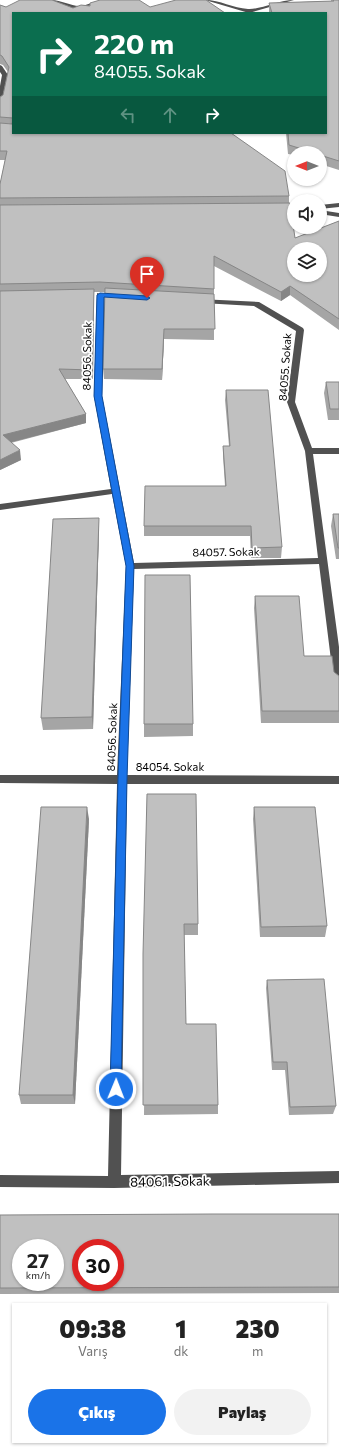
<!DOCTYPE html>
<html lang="tr">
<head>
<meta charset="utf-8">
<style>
	body { margin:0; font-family:Commissioner,sans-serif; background:#f2f2f2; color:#222; height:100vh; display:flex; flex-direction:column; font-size:15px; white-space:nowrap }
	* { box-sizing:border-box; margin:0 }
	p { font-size:13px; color:#767676 }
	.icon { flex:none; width:22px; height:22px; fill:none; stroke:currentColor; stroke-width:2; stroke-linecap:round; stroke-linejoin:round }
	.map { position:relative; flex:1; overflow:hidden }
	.side { position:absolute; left:12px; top:1303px; width:315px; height:140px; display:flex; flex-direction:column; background:#fff; border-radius:0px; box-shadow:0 1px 3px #0004 }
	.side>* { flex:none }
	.banner { position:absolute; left:12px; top:12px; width:315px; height:122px; border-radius:0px; box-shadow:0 1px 3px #0004; background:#0b6e4f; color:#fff; overflow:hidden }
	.needle { width:26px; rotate:270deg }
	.fabs { position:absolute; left:287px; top:146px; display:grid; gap:8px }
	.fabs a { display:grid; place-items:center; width:40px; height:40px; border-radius:50%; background:#fff; box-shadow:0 1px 3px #0004; font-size:20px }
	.speed { position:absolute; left:12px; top:1239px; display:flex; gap:8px; font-size:20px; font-weight:700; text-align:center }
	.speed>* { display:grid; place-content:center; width:52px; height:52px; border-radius:50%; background:#fff; box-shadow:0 1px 3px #0004; line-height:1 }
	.speed small { font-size:10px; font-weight:400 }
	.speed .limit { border:6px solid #d22; background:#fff; color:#111 }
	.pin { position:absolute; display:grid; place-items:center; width:34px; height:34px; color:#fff; margin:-41px -17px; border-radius:50% 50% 50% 0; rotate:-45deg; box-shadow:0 0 4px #0007 }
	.pin .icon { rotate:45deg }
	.me { position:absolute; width:44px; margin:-22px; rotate:1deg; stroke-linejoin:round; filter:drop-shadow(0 0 3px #0008) }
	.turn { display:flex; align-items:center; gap:14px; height:84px; padding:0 16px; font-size:18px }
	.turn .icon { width:52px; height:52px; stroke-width:2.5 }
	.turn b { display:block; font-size:28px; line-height:34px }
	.lanes { display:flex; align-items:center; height:38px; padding:0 16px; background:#0003; justify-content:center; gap:20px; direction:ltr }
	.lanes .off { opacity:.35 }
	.eta { display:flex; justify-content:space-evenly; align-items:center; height:68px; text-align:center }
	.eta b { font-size:24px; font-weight:800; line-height:28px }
	.button { display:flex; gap:8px; margin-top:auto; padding:8px 16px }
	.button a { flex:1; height:46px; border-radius:24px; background:#1a73e8; color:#fff; font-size:16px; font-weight:800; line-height:46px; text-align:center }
	.button a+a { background:#f2f2f2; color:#222 }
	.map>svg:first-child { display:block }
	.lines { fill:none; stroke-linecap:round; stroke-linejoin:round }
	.minor { fill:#515151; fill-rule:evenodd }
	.wall { fill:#a5a5a5 }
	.shaded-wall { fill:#868686 }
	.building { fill:#c0c0c0; stroke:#868686; fill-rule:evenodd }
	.route { fill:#1a73e8; stroke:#114b97 }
	.labels { text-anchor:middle; stroke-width:3.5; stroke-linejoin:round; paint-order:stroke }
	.street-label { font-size:11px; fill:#000; stroke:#fff }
	.near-street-label { font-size:13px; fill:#000; stroke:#fff }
</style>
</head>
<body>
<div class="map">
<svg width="339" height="1455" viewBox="0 0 339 1455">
	<rect width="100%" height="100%" fill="#fff"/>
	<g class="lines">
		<!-- minor -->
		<g class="minor">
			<path d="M51,0C61,0 71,6 79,6C88,6 95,0 104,0L83,8L90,13H83Z"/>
			<path d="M205,0C220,0 233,8 248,9C259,10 279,0 294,0L249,13Z"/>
			<polygon points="0,65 2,66 8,75 3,103 0,105 0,86 2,75 0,72"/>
			<polygon points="339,203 339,207 320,209 320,205"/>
			<polygon points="320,210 339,213 339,217 320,214"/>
			<polygon points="97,293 104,295 102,396 134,563 318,558 305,451 287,402 296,331 254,306 202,303 199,303 199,299 259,302 303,328 304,330 295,402 312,448 339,448 339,454 313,454 339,647 339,688 334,684 319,564 134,569 127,775 339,776 339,784 127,784 121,1175 339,1171 339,1183 114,1188 0,1187 0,1175 108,1176 117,784 0,783 0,775 117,775 126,566 112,494 0,510 0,504 111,489 94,396"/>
		</g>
	</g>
	<!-- wall -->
	<g class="wall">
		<polygon points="331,0 339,0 339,170 320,164 320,153 294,153 294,155 288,154 286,133 326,133 326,13 269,13 269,3 331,1"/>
		<polygon points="0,5 6,7 73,8 90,6 150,7 225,13 13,13 13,133 233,133 233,135 289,196 289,203 295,238 339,221 339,330 290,295 281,301 214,266 214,340 164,339 162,380 104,379 103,369 105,292 94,292 93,379 65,379 86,414 86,423 11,443 21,460 0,470 0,184 5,160 0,160 0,97 3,95 8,72 3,65 0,64"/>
		<polygon points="326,382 339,382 339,420 328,420 324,393"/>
		<polygon points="226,390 282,547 281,558 251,558 250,536 144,536 144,526 225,486 223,456 223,446 229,446 225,400"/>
		<polygon points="333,514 339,514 339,559 336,559 331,526"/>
		<polygon points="99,531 93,729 43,730 41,718"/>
		<polygon points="255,596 304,656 334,672 339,676 339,723 261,723 254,608"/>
		<polygon points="144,724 193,724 193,736 144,737"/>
		<polygon points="147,794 198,924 198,935 184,935 186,1024 218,1105 218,1114 144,1115"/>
		<polygon points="254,807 327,926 325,937 260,937 253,819"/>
		<polygon points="89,819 75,1104 21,1104 19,1095"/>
		<polygon points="267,980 336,1106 333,1114 289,1115 285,1070 272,1070 266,988"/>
		<polygon points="339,1214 339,1293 0,1294 0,1215"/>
	</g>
	<!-- shaded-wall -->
	<g class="shaded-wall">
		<polygon points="290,286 290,295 281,301 281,292"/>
		<polygon points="94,289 94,299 93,379 92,370"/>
		<polygon points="164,329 164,339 162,380 162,369"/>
		<polygon points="86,414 86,423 4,444 3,435"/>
		<polygon points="20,450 21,460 0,470 0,460"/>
		<polygon points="99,518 99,531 93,729 92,717"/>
		<polygon points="87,807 89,819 75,1104 73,1095"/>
	</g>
	<!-- building -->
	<g class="building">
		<polygon points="20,0 52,0 73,8 81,5 90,6 90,3 100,0 139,0 150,7 176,0 206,0 225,13 13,13 13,118 0,117 0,97 3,95 9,67 2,56 0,55 0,5 6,7"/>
		<polygon points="333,0 339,0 339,161 320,155 320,153 315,153 289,145 288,133 326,133 326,13 272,13 269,3 334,1"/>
		<polygon points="13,120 13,133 231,133 285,171 289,196 0,198 0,184 7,151 0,151 0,123 12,124"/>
		<path d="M290,203L295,238L339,221V319L290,286L281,292L214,256V289L100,282L0,284V205ZM294,249H320V275H294Z"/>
		<polygon points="105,288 214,294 215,329 164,329 162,369 103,369"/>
		<polygon points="94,289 92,370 59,369 86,414 3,435 20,450 0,460 0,291"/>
		<polygon points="326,382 339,382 339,409 330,409"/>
		<polygon points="226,390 268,390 282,547 252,548 251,526 144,526 145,486 226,486 223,446 230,446"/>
		<polygon points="333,514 339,514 339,548 338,548"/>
		<polygon points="99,518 92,717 41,718 53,519"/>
		<polygon points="145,575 190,575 193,724 144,724"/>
		<polygon points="255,596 299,596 304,656 332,656 334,672 339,676 339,711 262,711"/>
		<polygon points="147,794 196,794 198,924 184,924 186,1024 216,1024 218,1105 143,1105 143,954"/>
		<polygon points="41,807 87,807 73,1095 19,1095"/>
		<polygon points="254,807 315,807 327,926 261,927"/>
		<polygon points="324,979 336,1106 290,1107 287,1062 273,1062 267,980"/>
		<path d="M213,1214H339V1287L0,1288V1215ZM21,1248H55V1282H21ZM81,1248H115V1282H81Z"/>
	</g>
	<!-- route -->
	<polygon class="route" points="100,293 147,296 150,298 147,300 104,297 102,396 134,566 127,779 121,1089 120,1093 116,1094 112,1093 110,1089 118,779 126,566 94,396 97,295"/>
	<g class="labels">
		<!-- street labels -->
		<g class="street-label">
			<text transform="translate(87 356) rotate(-89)" y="4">84056. Sokak</text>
			<text transform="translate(285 367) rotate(-86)" y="4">84055. Sokak</text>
			<text transform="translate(226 552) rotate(-1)" y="4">84057. Sokak</text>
			<text transform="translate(112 737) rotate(-88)" y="4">84056. Sokak</text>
			<text x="170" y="771">84054. Sokak</text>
		</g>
		<!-- near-street labels -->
		<g class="near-street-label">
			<text transform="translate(170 1181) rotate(-1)" y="5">84061. Sokak</text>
		</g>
	</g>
</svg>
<div class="fabs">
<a><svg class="needle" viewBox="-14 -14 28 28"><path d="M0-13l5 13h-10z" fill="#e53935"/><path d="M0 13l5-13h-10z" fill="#767676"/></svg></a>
<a><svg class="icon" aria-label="sound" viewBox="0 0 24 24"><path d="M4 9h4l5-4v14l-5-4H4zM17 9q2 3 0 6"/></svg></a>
<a><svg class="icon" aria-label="layers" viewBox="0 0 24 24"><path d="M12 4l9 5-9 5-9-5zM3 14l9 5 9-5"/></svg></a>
</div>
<div class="speed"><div>27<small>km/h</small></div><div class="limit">30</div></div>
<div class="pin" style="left:147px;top:298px;background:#d93025"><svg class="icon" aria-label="arrive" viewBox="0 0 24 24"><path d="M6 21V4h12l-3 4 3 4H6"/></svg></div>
<svg class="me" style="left:116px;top:1089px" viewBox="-20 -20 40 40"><circle r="17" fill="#1a73e8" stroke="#fff" stroke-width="3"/><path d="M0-11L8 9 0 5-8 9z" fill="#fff"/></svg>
<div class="banner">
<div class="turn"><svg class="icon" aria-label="right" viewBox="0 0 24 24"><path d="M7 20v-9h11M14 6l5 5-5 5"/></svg><div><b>220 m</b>84055. Sokak</div></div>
<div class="lanes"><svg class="icon off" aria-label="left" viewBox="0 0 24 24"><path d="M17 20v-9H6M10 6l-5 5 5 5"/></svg><svg class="icon off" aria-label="ahead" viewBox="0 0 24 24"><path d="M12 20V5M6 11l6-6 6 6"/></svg><svg class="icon" aria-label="right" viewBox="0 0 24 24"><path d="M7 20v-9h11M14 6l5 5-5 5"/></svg></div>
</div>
<section class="side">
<div class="eta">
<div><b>09:38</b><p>Varış</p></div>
<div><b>1</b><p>dk</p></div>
<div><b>230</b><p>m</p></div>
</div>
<div class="button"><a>Çıkış</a><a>Paylaş</a></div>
</section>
</div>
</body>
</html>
